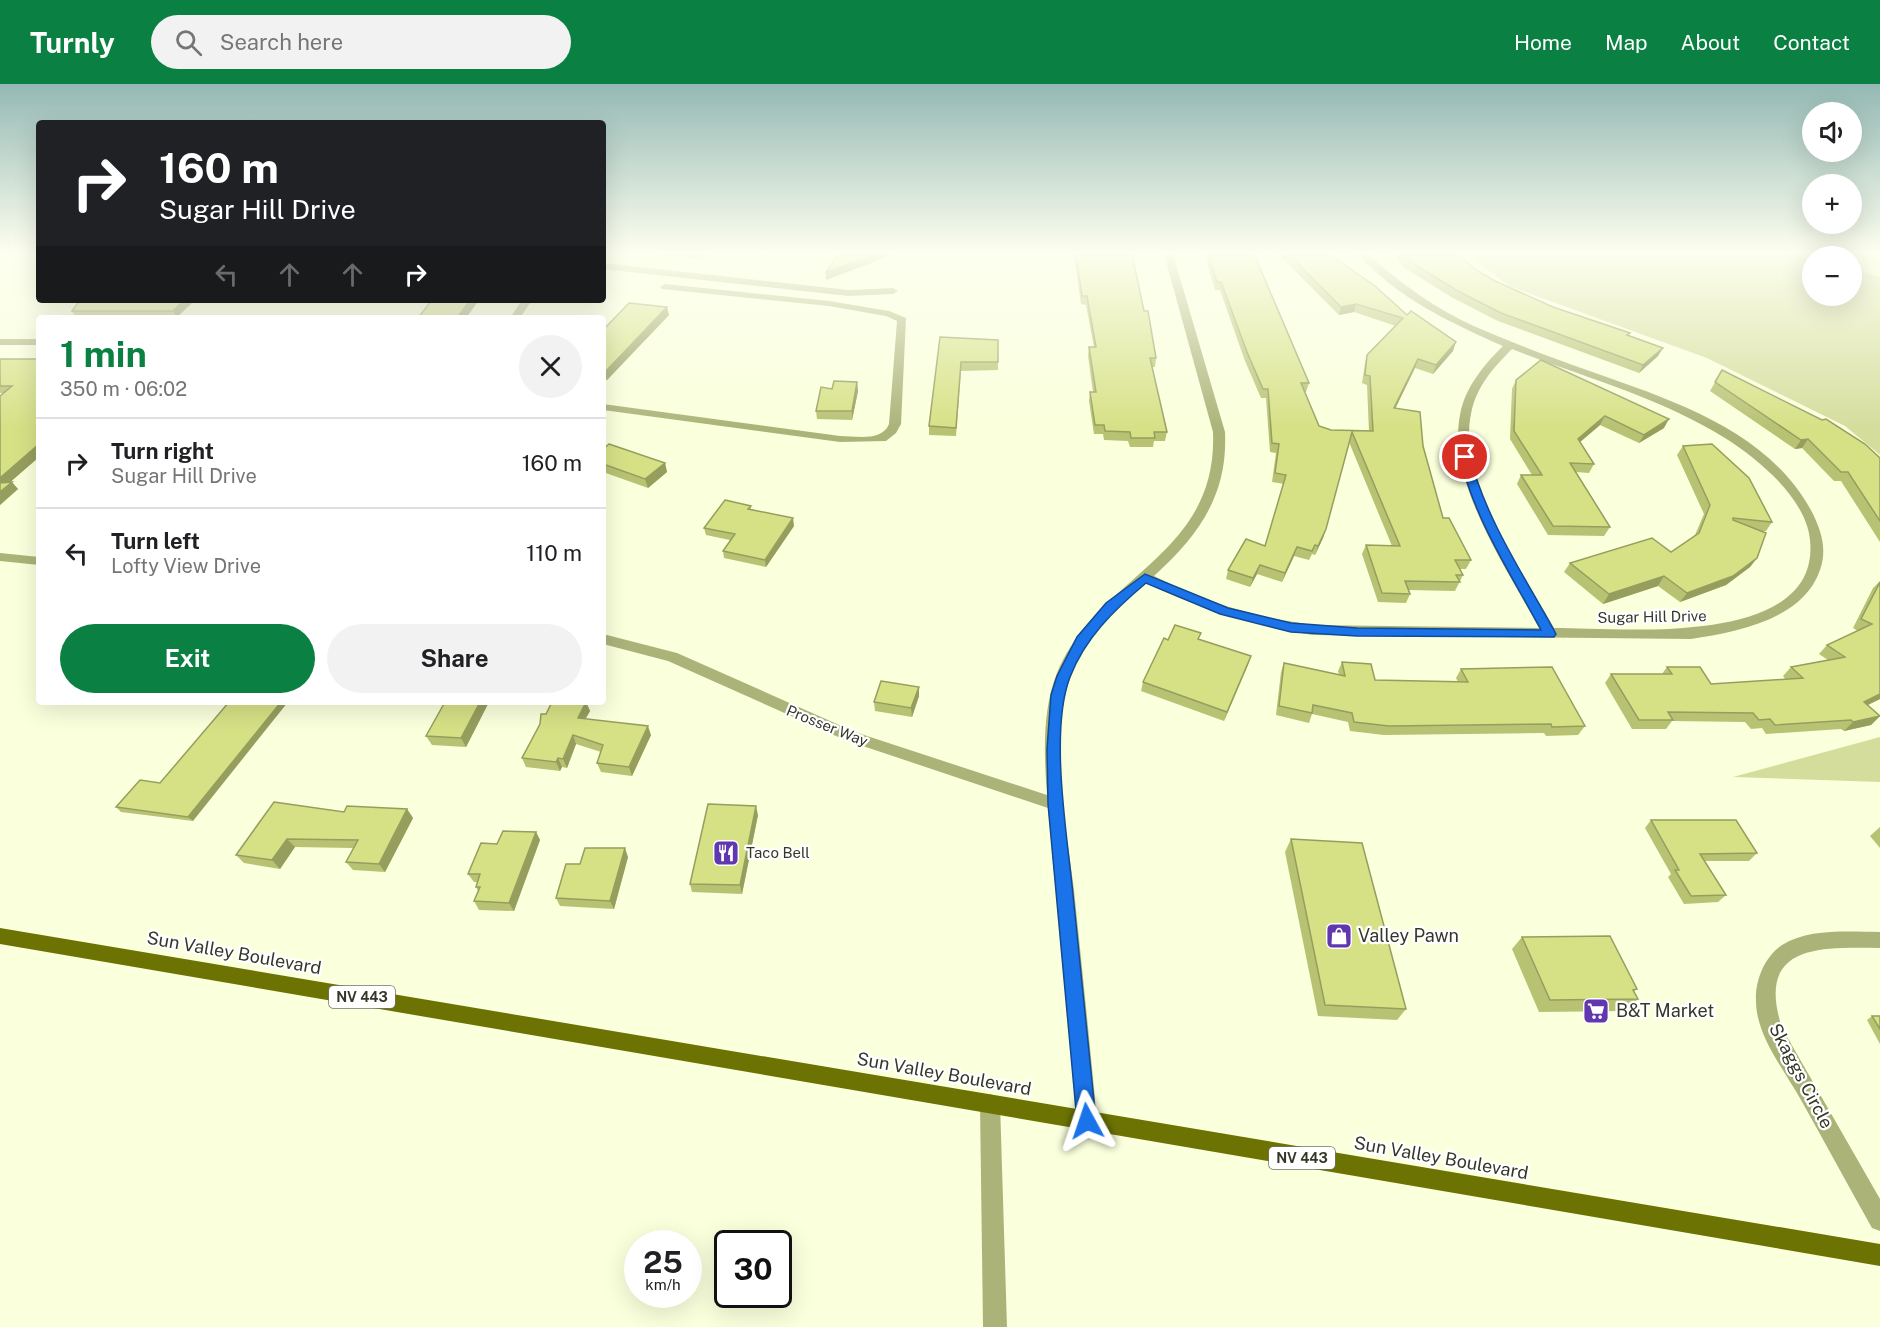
<!DOCTYPE html>
<html lang="en">
<head>
<meta charset="utf-8">
<style>
	body { margin:0; font-family:"Public Sans",sans-serif; background:#f2f2f2; color:#202124; height:100vh; display:flex; flex-direction:column; font-size:22px; white-space:nowrap }
	* { box-sizing:border-box; margin:0 }
	p { font-size:20px; color:#757577 }
	.icon { flex:none; width:33px; height:33px; fill:none; stroke:currentColor; stroke-width:2; stroke-linecap:round; stroke-linejoin:round }
	.map { position:relative; flex:1; overflow:hidden }
	.details { position:absolute; left:36px; top:231px; width:570px; height:390px; display:flex; flex-direction:column; background:#fff; border-radius:6px; box-shadow:0 6px 24px #0002 }
	.details>* { flex:none }
	.hud { position:absolute; left:36px; top:36px; width:570px; height:183px; border-radius:6px; box-shadow:0 6px 24px #0002; background:#202124; color:#fff; overflow:hidden }
	.controls { position:absolute; left:1802px; top:18px; display:grid; gap:12px }
	.controls a { display:grid; place-items:center; width:60px; height:60px; border-radius:50%; background:#fff; box-shadow:0 6px 24px #0002; font-size:30px }
	.speed { position:absolute; left:624px; top:1146px; display:flex; gap:12px; font-size:30px; font-weight:700; text-align:center }
	.speed>* { display:grid; place-content:center; width:78px; height:78px; border-radius:50%; background:#fff; box-shadow:0 6px 24px #0002; line-height:1 }
	.speed small { font-size:15px; font-weight:400 }
	.speed .limit { border:3px solid #111; border-radius:9px; background:#fff; color:#111 }
	.pin { position:absolute; display:grid; place-items:center; width:51px; height:51px; color:#fff; margin:-26px; border:3px solid #fff; border-radius:50%; box-shadow:0 2px 6px #0007 }
	.me { position:absolute; width:66px; margin:-33px; rotate:355deg; stroke-linejoin:round; filter:drop-shadow(0 0 4px #0008) }
	.turn { display:flex; align-items:center; gap:21px; height:126px; padding:0 24px; font-size:27px }
	.turn .icon { width:78px; height:78px; stroke-width:2.5 }
	.turn b { display:block; font-size:42px; line-height:51px }
	.lanes { display:flex; align-items:center; height:57px; padding:0 24px; background:#0003; justify-content:center; gap:30px; direction:ltr }
	.lanes .off { opacity:.35 }
	.round { display:grid; place-items:center; flex:none; width:63px; height:63px; border-radius:32px; background:#f2f2f2 }
	.summary { display:flex; align-items:center; justify-content:space-between; height:102px; padding:0 24px }
	h1 { font-size:36px; font-weight:700; line-height:45px; color:#0b8043 }
	.cta { display:flex; gap:12px; margin-top:auto; padding:12px 24px }
	.cta a { flex:1; height:69px; border-radius:36px; background:#0b8043; color:#fff; font-size:24px; font-weight:700; line-height:69px; text-align:center }
	.cta a+a { background:#f2f2f2; color:#202124 }
	ul { padding:0; list-style:none }
	li { display:flex; align-items:center; gap:18px; height:90px; padding:0 24px; border-top:2px solid #e0e0e0 }
	li div { flex:1 }
	li b { display:block; font-size:22px }
	li em { font-style:normal }
	header { display:flex; align-items:center; gap:36px; box-sizing:border-box; height:84px; padding:0 30px; background:#0b8043; color:#fff }
	header strong { font-size:28px }
	nav { display:flex; gap:33px; margin-inline-start:auto; font-size:21px }
	.search { width:420px; height:54px; background:#f2f2f2; display:flex; align-items:center; gap:15px; box-sizing:border-box; padding:0 21px; border-radius:33px; color:#757577; font-size:22px }
	.map>svg:first-child { display:block }
	.green { fill:#d5dd9d }
	.lines { fill:none; stroke-linecap:round; stroke-linejoin:round }
	.minor { fill:#acb379; fill-rule:evenodd }
	.major { fill:#6c7302; fill-rule:evenodd }
	.wall { fill:#b8c273 }
	.shaded-wall { fill:#969e5e }
	.building { fill:#d6e186; stroke:#969e5e; stroke-width:1.5 }
	.route { fill:#1a73e8; stroke:#114b97; stroke-width:1.5 }
	.labels { text-anchor:middle; stroke-width:4.5; stroke-linejoin:round; paint-order:stroke }
	.shield { fill:#fff; stroke:#727369; stroke-width:1.5 }
	.shield-label { font-size:14px; font-weight:bold; fill:#353729 }
	.street-label { font-size:15px; fill:#353729; stroke:#fff }
	.poi-label { font-size:15px; fill:#353729; stroke:#fff; text-anchor:start }
	.near-poi-label { font-size:18px; fill:#353729; stroke:#fff; text-anchor:start }
	.near-street-label { font-size:18px; fill:#353729; stroke:#fff }
</style>
</head>
<body>
<header>
<strong>Turnly</strong>
<div class="search"><svg class="icon" aria-label="search" viewBox="0 0 24 24"><circle cx="10" cy="10" r="6"/><path d="M15 15l6 6"/></svg>Search here</div>
<nav><a>Home</a><a>Map</a><a>About</a><a>Contact</a></nav>
</header>
<div class="map">
<svg width="1880" height="1243" viewBox="0 0 1880 1243">
	<rect width="100%" height="100%" fill="#faffdc"/>
	<!-- green -->
	<g class="green">
		<polygon points="1467,170 1839,170 1842,172 1812,172 1812,212 1851,212 1851,178 1867,189 1880,193 1880,371 1845,342 1707,274 1509,202"/>
		<polygon points="1880,653 1880,698 1733,693"/>
	</g>
	<g class="lines">
		<!-- minor -->
		<g class="minor">
			<path d="M1164,170H1173L1225,348C1228,411 1199,451 1154,492L1189,509L1229,523L1270,534L1312,541L1539,544C1508,486 1447,399 1460,331C1465,303 1484,281 1503,262C1451,239 1397,214 1358,170H1368C1401,200 1436,225 1476,243C1511,258 1545,271 1581,284C1665,314 1769,344 1813,430C1822,449 1827,466 1820,486C1803,536 1736,548 1691,555L1312,551C1253,541 1200,525 1146,499C1116,524 1086,552 1072,589C1047,653 1066,740 1074,806C1082,883 1090,960 1097,1037L1094,1044L1087,1047L1080,1044L1077,1037L1048,724L845,656L668,577L603,560V550L677,569L855,648L1047,711C1044,671 1042,626 1057,589C1099,489 1218,473 1213,348ZM1512,265C1583,293 1660,313 1725,354C1758,375 1806,414 1810,456C1821,565 1620,544 1554,544C1522,487 1457,397 1471,330C1476,303 1493,284 1512,265Z"/>
			<polygon points="603,179 849,206 893,204 898,207 893,210 849,212 603,185"/>
			<path d="M665,200L829,217L889,227L906,234L901,340L896,349L886,357L840,358L603,326V320L840,352C856,352 882,358 889,340L897,237L886,232L829,222L662,205L660,203Z"/>
			<polygon points="522,216 532,216 520,234 510,234"/>
			<rect x="0" y="255" width="39" height="6"/>
			<polygon points="0,469 39,473 39,481 0,477"/>
			<path d="M1880,848V864C1819,863 1755,860 1782,944L1880,1115V1147L1872,1144C1848,1101 1825,1059 1801,1016C1785,987 1756,952 1756,917C1755,897 1764,873 1782,861C1810,844 1848,848 1880,848Z"/>
			<polygon points="990,1010 997,1013 1000,1020 1007,1243 983,1243 980,1020 983,1013"/>
		</g>
		<!-- major -->
		<polygon class="major" points="0,844 1880,1160 1880,1182 0,860"/>
	</g>
	<!-- wall -->
	<g class="wall">
		<polygon points="657,170 707,170 703,175 658,171"/>
		<polygon points="1073,170 1132,170 1144,227 1156,274 1155,283 1152,283 1167,348 1165,357 1154,357 1153,363 1130,363 1128,357 1104,356 1103,350 1094,350 1089,317 1090,308 1093,308 1088,272 1089,263 1094,263 1086,221 1081,220 1076,185"/>
		<polygon points="1208,170 1254,170 1309,299 1306,308 1305,308 1319,342 1331,346 1369,347 1367,301 1362,299 1365,279 1367,271 1396,242 1354,228 1339,231 1278,170 1329,170 1453,267 1433,290 1415,284 1395,325 1423,362 1443,434 1471,476 1466,485 1460,485 1463,491 1455,507 1409,506 1410,510 1406,519 1378,518 1362,470 1366,461 1392,462 1349,358 1323,454 1315,471 1312,470 1309,476 1294,472 1282,498 1257,490 1250,503 1226,495 1228,486 1265,462 1284,400 1272,398 1276,369 1270,368 1266,314 1261,314 1245,277 1220,206 1215,206 1207,179"/>
		<polygon points="1395,170 1457,170 1476,186 1495,197 1553,223 1628,252 1658,272 1639,289 1498,237 1453,214 1403,183"/>
		<polygon points="195,216 177,233 76,234 72,227"/>
		<polygon points="669,231 607,296 603,296 603,246"/>
		<polygon points="940,253 998,278 998,286 961,287 956,352 929,351 929,342"/>
		<polygon points="0,275 39,373 10,398 18,405 0,421 3,309 0,309"/>
		<polygon points="1722,286 1880,374 1880,458 1841,397 1834,397 1802,364 1795,365 1710,307"/>
		<polygon points="1516,296 1664,344 1639,359 1600,341 1580,358 1594,380 1589,389 1576,388 1610,443 1604,452 1548,451 1517,400 1521,391 1532,391 1510,355 1512,305"/>
		<polygon points="857,298 858,307 852,336 817,335 816,327"/>
		<polygon points="1683,362 1772,438 1766,447 1758,447 1757,474 1750,483 1726,501 1680,518 1658,502 1603,520 1564,488 1570,479 1671,468 1695,451 1704,430 1677,371"/>
		<polygon points="603,365 665,379 667,388 648,404 603,388"/>
		<polygon points="751,422 751,425 794,442 766,483 724,474 723,467 730,456 706,451 704,444"/>
		<polygon points="1880,497 1880,615 1868,621 1880,632 1871,641 1844,647 1841,645 1766,650 1762,644 1751,645 1745,638 1672,637 1666,645 1632,645 1605,599 1611,590 1662,590 1667,583 1711,600 1786,596 1783,592 1791,583 1828,576 1819,570 1827,561 1858,547 1853,544 1873,504"/>
		<polygon points="1168,556 1199,556 1251,572 1224,637 1141,607 1143,598"/>
		<polygon points="1342,578 1375,596 1458,598 1456,594 1461,585 1585,642 1578,651 1546,652 1544,649 1384,651 1350,647 1348,638 1312,630 1309,639 1276,631 1281,588 1284,579 1339,591 1338,587"/>
		<polygon points="919,603 919,612 912,633 875,627 874,618"/>
		<polygon points="445,618 489,618 466,663 432,661 426,652"/>
		<polygon points="586,618 590,627 585,635 651,651 632,692 601,688 597,679 601,668 576,660 567,684 562,683 560,687 526,683 522,674 546,630"/>
		<polygon points="160,699 193,737 121,728 116,723"/>
		<polygon points="407,725 413,734 385,788 353,786 346,778 353,764 295,763 280,785 244,779 236,771 344,728"/>
		<polygon points="758,731 742,810 692,808 690,800"/>
		<polygon points="1651,736 1757,769 1749,777 1705,777 1726,811 1718,818 1684,820 1668,793 1671,790 1645,744"/>
		<polygon points="1880,743 1880,764 1870,752"/>
		<polygon points="536,748 540,756 514,827 479,826 474,817 478,807 476,803 477,798 474,798 468,790 497,760"/>
		<polygon points="1291,755 1406,925 1397,936 1318,932 1285,768"/>
		<polygon points="628,773 614,825 560,822 556,814 580,780"/>
		<polygon points="1522,853 1637,905 1634,907 1638,915 1625,927 1539,928 1512,865"/>
		<polygon points="1872,932 1880,932 1880,960 1867,936"/>
	</g>
	<!-- shaded-wall -->
	<g class="shaded-wall">
		<polygon points="874,170 895,170 826,196 826,188"/>
		<polygon points="184,216 195,216 177,233 173,227"/>
		<polygon points="470,216 479,216 466,234 457,234"/>
		<polygon points="1356,220 1354,228 1339,231 1341,223"/>
		<polygon points="667,223 669,231 607,296 605,288"/>
		<polygon points="1456,258 1453,267 1433,290 1436,281"/>
		<polygon points="1663,264 1658,272 1639,289 1643,281"/>
		<polygon points="1418,275 1415,284 1391,333 1394,324"/>
		<polygon points="857,298 858,307 852,336 852,327"/>
		<polygon points="1605,332 1600,341 1573,364 1578,355"/>
		<polygon points="1669,335 1664,344 1639,359 1644,351"/>
		<polygon points="1808,355 1802,364 1795,365 1801,356"/>
		<polygon points="39,360 39,373 0,407 0,394"/>
		<polygon points="665,379 667,388 648,404 645,395"/>
		<polygon points="12,398 18,405 0,421 0,408"/>
		<polygon points="793,434 794,442 766,483 765,476"/>
		<polygon points="1326,445 1323,454 1315,471 1318,462"/>
		<polygon points="1297,463 1294,472 1282,498 1285,489"/>
		<polygon points="1757,474 1750,483 1726,501 1680,518 1687,509"/>
		<polygon points="1260,481 1257,490 1250,503 1253,494"/>
		<polygon points="1664,492 1658,502 1603,520 1609,510"/>
		<polygon points="1251,572 1248,581 1224,637 1227,628"/>
		<polygon points="919,603 919,612 912,633 911,624"/>
		<polygon points="1880,610 1880,615 1855,627 1864,618"/>
		<polygon points="281,618 288,618 193,737 188,733"/>
		<polygon points="480,618 489,618 466,663 461,654"/>
		<polygon points="586,618 590,627 581,643 578,634"/>
		<polygon points="1880,632 1871,641 1844,647 1853,638"/>
		<polygon points="648,642 651,651 632,692 629,683"/>
		<polygon points="573,651 576,660 567,684 563,675"/>
		<polygon points="558,674 562,683 560,687 556,678"/>
		<polygon points="756,722 758,731 742,810 740,801"/>
		<polygon points="407,725 413,734 385,788 379,780"/>
		<polygon points="536,748 540,756 514,827 509,819"/>
		<polygon points="287,755 295,763 280,785 272,776"/>
		<polygon points="625,764 628,773 614,825 610,817"/>
	</g>
	<!-- building -->
	<g class="building">
		<polygon points="838,170 874,170 826,188"/>
		<polygon points="1076,170 1132,170 1144,227 1148,227 1156,274 1150,274 1167,348 1154,348 1155,354 1131,354 1130,348 1105,347 1104,341 1095,341 1090,308 1096,308 1089,263 1096,263 1087,212 1082,212"/>
		<polygon points="1212,170 1254,170 1309,299 1301,299 1319,342 1331,346 1373,347 1370,292 1365,291 1367,271 1403,234 1356,220 1341,223 1288,170 1329,170 1375,202 1407,231 1411,227 1456,258 1436,281 1418,275 1394,324 1420,328 1423,362 1443,434 1449,434 1471,476 1455,476 1463,491 1456,491 1460,498 1405,497 1410,510 1382,509 1366,461 1400,462 1352,348 1326,445 1318,462 1315,461 1312,467 1297,463 1285,489 1260,481 1253,494 1228,486 1246,455 1265,462 1286,391 1275,389 1279,360 1272,359 1268,305 1263,305 1247,268 1221,198 1217,198 1208,171 1212,171"/>
		<polygon points="1403,170 1457,170 1476,186 1495,197 1553,223 1630,249 1627,251 1663,264 1643,281 1501,229 1456,206 1406,175"/>
		<polygon points="80,216 184,216 173,227 72,227"/>
		<polygon points="432,216 470,216 457,234 418,234"/>
		<polygon points="629,219 667,223 605,288 603,288 603,246"/>
		<polygon points="940,253 998,256 998,278 961,278 956,344 929,342"/>
		<polygon points="0,275 39,275 39,360 0,394 0,312 12,302 0,302"/>
		<polygon points="1541,276 1669,335 1644,351 1605,332 1578,355 1594,380 1570,379 1610,443 1553,442 1521,391 1542,391 1514,347 1516,296"/>
		<polygon points="1722,286 1822,336 1826,335 1865,360 1880,374 1880,437 1848,388 1841,388 1808,355 1801,356 1715,298"/>
		<polygon points="834,297 857,298 852,327 816,327 821,303 832,305"/>
		<polygon points="609,360 665,379 645,395 603,380 603,365"/>
		<polygon points="1712,360 1749,394 1772,438 1733,434 1733,436 1766,449 1757,474 1733,492 1687,509 1664,492 1609,510 1570,479 1652,454 1671,468 1699,449 1710,421 1683,362"/>
		<polygon points="12,398 0,408 0,399"/>
		<polygon points="725,416 751,422 748,425 793,434 765,476 723,467 735,450 704,444"/>
		<polygon points="1880,498 1880,610 1864,618 1880,632 1853,638 1851,636 1775,641 1770,635 1759,636 1753,629 1668,628 1673,636 1639,636 1611,590 1672,590 1667,583 1700,583 1711,600 1803,594 1791,583 1845,573 1827,561 1872,540 1861,535"/>
		<polygon points="1175,541 1201,549 1198,555 1251,572 1227,628 1143,598 1164,554 1168,556"/>
		<polygon points="1342,578 1371,580 1375,596 1468,598 1461,585 1552,583 1585,642 1552,643 1551,640 1389,642 1354,638 1352,629 1313,621 1312,629 1279,622 1284,579 1345,592"/>
		<polygon points="881,597 919,603 911,624 874,618"/>
		<polygon points="229,618 281,618 188,733 116,723 140,696 160,699"/>
		<polygon points="445,618 480,618 461,654 426,652"/>
		<polygon points="552,618 586,618 578,634 648,642 629,683 597,679 603,661 573,651 563,675 558,674 556,678 522,674 540,640 541,630 546,630"/>
		<polygon points="274,718 344,728 347,722 407,725 379,780 346,778 358,756 287,755 272,776 236,771"/>
		<polygon points="708,720 756,722 740,801 690,800"/>
		<polygon points="1651,736 1736,736 1757,769 1700,770 1726,811 1691,812 1675,786 1679,786"/>
		<polygon points="503,747 536,748 509,819 474,817 480,803 476,803 480,790 468,790 481,759 497,760"/>
		<polygon points="1291,755 1362,759 1406,925 1325,921"/>
		<polygon points="585,764 625,764 610,817 556,814 566,780 580,780"/>
		<polygon points="1610,852 1637,905 1633,906 1638,915 1550,916 1522,853"/>
		<polygon points="1872,932 1880,932 1880,945"/>
	</g>
	<!-- sky -->
	<linearGradient id="sky" x2="0" y2="1"><stop stop-color="#94b9b4"/><stop offset="0.49" stop-color="#fdffef"/><stop offset="1" stop-color="#fdffef" stop-opacity="0"/></linearGradient>
	<rect width="1880" height="344" fill="url(#sky)"/>
	<!-- route -->
	<path class="route" d="M1465,370L1470,373C1486,436 1525,493 1556,550L1554,553L1357,552L1291,548L1220,530L1146,499C1114,526 1085,554 1070,593C1050,645 1066,745 1072,801C1080,880 1088,959 1096,1037L1093,1044L1087,1046L1080,1044L1077,1037L1048,720L1047,665L1051,611L1057,592L1077,553L1106,519L1145,490L1228,524L1291,539L1357,544L1541,546C1511,490 1474,435 1460,373Z"/>
	<!-- icons -->
	<defs>
		<symbol id="restaurant-square" viewBox="-11 -11 22 22"><rect x="-9" y="-9" width="18" height="18" rx="4" fill="#6137af" stroke="#fff"/><path d="M-5-6h1v4h1v-4h1v4h1v-4h1v5L-1.5 .5V6h-2V.5L-5-1ZM5-6V6H3V1.5H1.5Q1.5-4 5-6Z" fill="#fff"/></symbol>
		<symbol id="shop-square" viewBox="-11 -11 22 22"><rect x="-9" y="-9" width="18" height="18" rx="4" fill="#6137af" stroke="#fff"/><path d="M-5-2.5h2.3a2.7 3.5 0 0 1 5.4 0H5L5.5 6h-11ZM-1.5-2.5h3a1.5 2.3 0 0 0-3 0Z" fill="#fff"/></symbol>
		<symbol id="supermarket-square" viewBox="-11 -11 22 22"><rect x="-9" y="-9" width="18" height="18" rx="4" fill="#6137af" stroke="#fff"/><path d="M-6-5.5h2.5l.6 2H6L4.5 2H-2.5L-4.4-4H-6ZM-1.5 3.2a1.3 1.3 0 1 0 .1 0ZM3 3.2a1.3 1.3 0 1 0 .1 0Z" fill="#fff"/></symbol>
	</defs>
	<g fill-rule="evenodd">
		<use href="#restaurant-square" x="711" y="754" width="30" height="30"/>
		<use href="#shop-square" x="1324" y="837" width="30" height="30"/>
		<use href="#supermarket-square" x="1581" y="912" width="30" height="30"/>
	</g>
	<g class="labels">
		<!-- shield labels -->
		<g class="shield">
			<rect x="329" y="902" width="66" height="22" rx="4.5"/>
			<rect x="1269" y="1063" width="66" height="22" rx="4.5"/>
		</g>
		<g class="shield-label">
			<text x="362" y="918">NV 443</text>
			<text x="1302" y="1079">NV 443</text>
		</g>
		<!-- street labels -->
		<g class="street-label">
			<text transform="translate(1652 533) rotate(-1)" y="5">Sugar Hill Drive</text>
			<text transform="translate(827 642) rotate(22)" y="5">Prosser Way</text>
		</g>
		<!-- poi labels -->
		<g class="poi-label">
			<text x="746" y="774">Taco Bell</text>
		</g>
		<!-- near-poi labels -->
		<g class="near-poi-label">
			<text x="1358" y="858">Valley Pawn</text>
			<text x="1616" y="933">B&amp;T Market</text>
		</g>
		<!-- near-street labels -->
		<g class="near-street-label">
			<text transform="translate(234 869) rotate(10)" y="6">Sun Valley Boulevard</text>
			<text transform="translate(944 990) rotate(10)" y="6">Sun Valley Boulevard</text>
			<text transform="translate(1801 992) rotate(62)" y="6">Skaggs Circle</text>
			<text transform="translate(1441 1074) rotate(10)" y="6">Sun Valley Boulevard</text>
		</g>
	</g>
</svg>
<div class="controls">
<a><svg class="icon" aria-label="sound" viewBox="0 0 24 24"><path d="M4 9h4l5-4v14l-5-4H4zM17 9q2 3 0 6"/></svg></a>
<a>+</a>
<a>−</a>
</div>
<div class="speed"><div>25<small>km/h</small></div><div class="limit">30</div></div>
<div class="pin" style="left:1465px;top:373px;background:#d93025"><svg class="icon" aria-label="arrive" viewBox="0 0 24 24"><path d="M6 21V4h12l-3 4 3 4H6"/></svg></div>
<svg class="me" style="left:1087px;top:1037px" viewBox="-20 -20 40 40"><path d="M0-17L14 15 0 8-14 15z" fill="#1a73e8" stroke="#fff" stroke-width="4"/></svg>
<div class="hud">
<div class="turn"><svg class="icon" aria-label="right" viewBox="0 0 24 24"><path d="M7 20v-9h11M14 6l5 5-5 5"/></svg><div><b>160 m</b>Sugar Hill Drive</div></div>
<div class="lanes"><svg class="icon off" aria-label="left" viewBox="0 0 24 24"><path d="M17 20v-9H6M10 6l-5 5 5 5"/></svg><svg class="icon off" aria-label="ahead" viewBox="0 0 24 24"><path d="M12 20V5M6 11l6-6 6 6"/></svg><svg class="icon off" aria-label="ahead" viewBox="0 0 24 24"><path d="M12 20V5M6 11l6-6 6 6"/></svg><svg class="icon" aria-label="right" viewBox="0 0 24 24"><path d="M7 20v-9h11M14 6l5 5-5 5"/></svg></div>
</div>
<section class="details">
<div class="summary"><div><h1>1 min</h1><p>350 m · 06:02</p></div><a class="round"><svg class="icon" aria-label="close" viewBox="0 0 24 24"><path d="M6 6l12 12M18 6L6 18"/></svg></a></div>
<ul>
<li><svg class="icon" aria-label="right" viewBox="0 0 24 24"><path d="M7 20v-9h11M14 6l5 5-5 5"/></svg><div><b>Turn right</b><p>Sugar Hill Drive</p></div><em>160 m</em></li>
<li><svg class="icon" aria-label="left" viewBox="0 0 24 24"><path d="M17 20v-9H6M10 6l-5 5 5 5"/></svg><div><b>Turn left</b><p>Lofty View Drive</p></div><em>110 m</em></li>
</ul>
<div class="cta"><a>Exit</a><a>Share</a></div>
</section>
</div>
</body>
</html>
